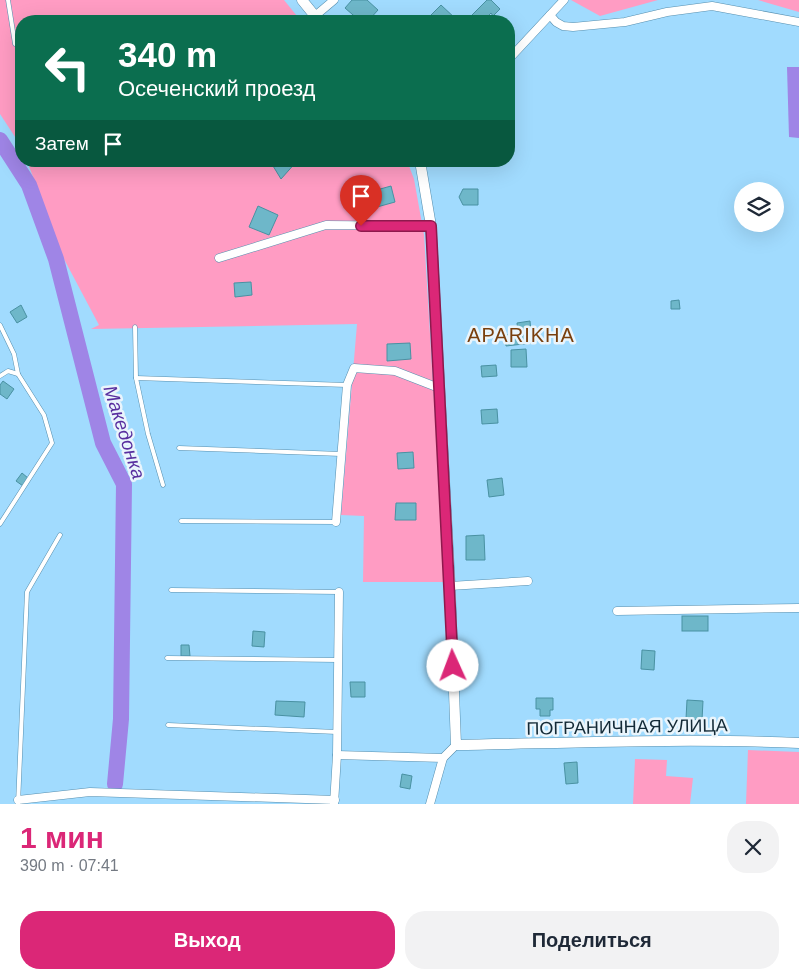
<!DOCTYPE html>
<html lang="ru">
<head>
<meta charset="utf-8">
<style>
	body { margin:0; font-family:Arial,sans-serif; background:#f2f2f3; color:#1f2937; height:100vh; display:flex; flex-direction:column; font-size:19px; white-space:nowrap }
	* { box-sizing:border-box; margin:0 }
	p { font-size:16px; color:#747a83 }
	.icon { flex:none; width:28px; height:28px; fill:none; stroke:currentColor; stroke-width:2; stroke-linecap:round; stroke-linejoin:round }
	.map { position:relative; height:804px; overflow:hidden }
	.panel { display:flex; flex-direction:column; background:#fff; flex:1 }
	.panel>* { flex:none }
	.guide { position:absolute; left:15px; top:15px; width:500px; height:152px; border-radius:20px; box-shadow:0 5px 20px #0002; background:#0b6e4f; color:#fff; overflow:hidden }
	.fabs { position:absolute; left:734px; top:182px; display:grid; gap:10px }
	.fabs a { display:grid; place-items:center; width:50px; height:50px; border-radius:50%; background:#fff; box-shadow:0 5px 20px #0002; font-size:25px }
	.pin { position:absolute; display:grid; place-items:center; width:42px; height:42px; color:#fff; margin:-51px -21px; border-radius:50% 50% 50% 0; rotate:-45deg; box-shadow:0 0 5px #0007 }
	.pin .icon { rotate:45deg }
	.me { position:absolute; width:55px; margin:-28px; rotate:358deg; stroke-linejoin:round; filter:drop-shadow(0 0 4px #0008) }
	.turn { display:flex; align-items:center; gap:18px; height:105px; padding:0 20px; font-size:22px }
	.turn .icon { width:65px; height:65px; stroke-width:2.5 }
	.turn b { display:block; font-size:35px; line-height:42px }
	.then { display:flex; align-items:center; height:48px; padding:0 20px; background:#0003; gap:10px; font-size:19px }
	.round { display:grid; place-items:center; flex:none; width:52px; height:52px; border-radius:20px; background:#f2f2f3 }
	.headline { display:flex; align-items:center; justify-content:space-between; height:85px; padding:0 20px }
	h1 { font-size:30px; font-weight:700; line-height:38px; color:#db2777 }
	.action { display:flex; gap:10px; margin-top:auto; padding:10px 20px }
	.action a { flex:1; height:58px; border-radius:20px; background:#db2777; color:#fff; font-size:20px; font-weight:700; line-height:58px; text-align:center }
	.action a+a { background:#f2f2f3; color:#1f2937 }
	.map>svg:first-child { display:block }
	.green { fill:#ff9cc3 }
	.water { fill:#9f85e6 }
	.lines { fill:none; stroke-linecap:round; stroke-linejoin:round }
	.river { stroke:#9f85e6; stroke-width:16 }
	.building { fill:#6eb7c9; stroke:#4991a2 }
	.service-casing { stroke:#568faf; stroke-width:5 }
	.minor-casing { stroke:#568faf; stroke-width:9 }
	.tertiary-casing { stroke:#568faf; stroke-width:11 }
	.service { stroke:#fff; stroke-width:4 }
	.minor { stroke:#fff; stroke-width:8 }
	.tertiary { stroke:#fff; stroke-width:10 }
	.route-casing { stroke:#8e194d; stroke-width:12 }
	.route { stroke:#db2777; stroke-width:9 }
	.labels { text-anchor:middle; stroke-width:5; stroke-linejoin:round; paint-order:stroke }
	.street-label { font-size:18px; fill:#132a37; stroke:#eaf5fc }
	.water-label { font-size:19px; font-style:italic; fill:#582e9f; stroke:#eaf5fc }
	.quarter-label { font-size:20px; letter-spacing:1px; fill:#793f0d; stroke:#eaf5fc }
</style>
</head>
<body>
<div class="map">
<svg width="799" height="804" viewBox="0 0 799 804">
	<rect width="100%" height="100%" fill="#a1dbfe"/>
	<!-- green -->
	<g class="green">
		<polygon points="0,0 284,0 301,21 21,21 21,146 0,114"/>
		<polygon points="571,0 658,0 600,16"/>
		<polygon points="758,0 799,0 799,12"/>
		<polygon points="27,161 407,161 414,179 424,235 445,582 363,582 364,516 341,515 357,324 91,329 99,325 64,259"/>
		<polygon points="748,750 799,752 799,804 746,804"/>
		<polygon points="635,759 667,760 666,776 693,778 690,804 633,804"/>
	</g>
	<!-- water -->
	<polygon class="water" points="787,67 799,67 799,138 789,137"/>
	<g class="lines">
		<!-- river -->
		<polyline class="river" points="0,140 29,185 56,259 103,443 124,484 121,719 115,784"/>
	</g>
	<!-- building -->
	<g class="building">
		<polygon points="352,0 367,0 378,10 368,21 360,21 345,8"/>
		<polygon points="487,0 491,0 500,9 493,16 491,13 487,17 489,19 487,21 472,21 469,18"/>
		<polygon points="441,5 456,19 454,21 428,21 426,20"/>
		<polygon points="270,161 297,161 281,179"/>
		<polygon points="391,186 395,202 377,207 373,191"/>
		<polygon points="463,189 478,189 478,205 463,205 459,197"/>
		<polygon points="258,206 278,215 269,235 249,227"/>
		<polygon points="251,282 252,295 235,297 234,283"/>
		<polygon points="679,300 680,309 671,309 671,301"/>
		<polygon points="21,305 27,317 17,323 10,312"/>
		<polygon points="530,321 532,343 506,346 505,335 518,333 517,323"/>
		<polygon points="410,343 411,359 387,361 387,344"/>
		<polygon points="526,349 527,367 511,367 511,350"/>
		<polygon points="496,365 497,376 482,377 481,366"/>
		<polygon points="3,381 14,389 7,399 0,394 0,385"/>
		<polygon points="497,409 498,423 482,424 481,410"/>
		<polygon points="413,452 414,468 398,469 397,453"/>
		<polygon points="22,473 28,478 23,486 16,481"/>
		<polygon points="502,478 504,495 489,497 487,480"/>
		<polygon points="396,503 416,503 416,520 395,520"/>
		<polygon points="484,535 485,560 466,560 466,536"/>
		<rect x="682" y="616" width="26" height="15"/>
		<polygon points="253,631 265,632 264,647 252,646"/>
		<polygon points="181,645 189,645 190,656 181,656"/>
		<polygon points="642,650 655,651 654,670 641,669"/>
		<polygon points="350,682 365,682 365,697 351,697"/>
		<polygon points="536,698 553,698 553,710 550,710 550,716 540,716 540,709 536,709"/>
		<polygon points="687,700 703,701 702,720 686,719"/>
		<polygon points="276,701 305,702 304,717 275,715"/>
		<polygon points="577,762 578,783 566,784 564,763"/>
		<polygon points="402,774 412,776 410,789 400,787"/>
	</g>
	<g class="lines">
		<defs>
			<g id="service">
				<polyline points="8,0 15,44"/>
				<polyline points="0,325 14,354 18,374 44,415 52,443 0,524"/>
				<polyline points="135,327 136,378 148,434 163,485"/>
				<polyline points="0,376 8,371 18,374"/>
				<polyline points="136,378 347,385"/>
				<polyline points="179,448 341,454"/>
				<polyline points="181,521 336,522"/>
				<polyline points="171,590 339,592"/>
				<polyline points="167,658 338,660"/>
				<polyline points="168,725 337,732"/>
				<polyline points="18,804 27,592 60,535"/>
			</g>
			<g id="minor">
				<polyline points="550,15 556,22 563,26 573,27 625,22 667,12 712,6 799,22"/>
				<polyline points="315,16 334,0"/>
				<polyline points="509,59 564,0"/>
				<polyline points="219,258 326,225 431,226"/>
				<polyline points="336,522 347,385 354,368 395,371 439,388"/>
				<polyline points="450,586 528,581"/>
				<polyline points="617,611 799,608"/>
				<polyline points="337,755 443,758"/>
				<polyline points="18,800 90,792 335,800"/>
				<polyline points="334,804 337,755 339,592"/>
				<polyline points="430,804 443,758 456,745"/>
			</g>
			<g id="tertiary">
				<polyline points="302,0 319,21"/>
				<path d="M420,161L431,226L450,586L456,745C570,743 685,738 799,743"/>
			</g>
		</defs>
		<!-- service casing -->
		<use href="#service" class="service-casing"/>
		<!-- minor casing -->
		<use href="#minor" class="minor-casing"/>
		<!-- tertiary casing -->
		<use href="#tertiary" class="tertiary-casing"/>
		<!-- service -->
		<use href="#service" class="service"/>
		<!-- minor -->
		<use href="#minor" class="minor"/>
		<!-- tertiary -->
		<use href="#tertiary" class="tertiary"/>
	</g>
	<g class="lines">
		<defs>
			<polyline id="route" points="361,226 431,226 453,666"/>
		</defs>
		<!-- route casing -->
		<use href="#route" class="route-casing"/>
		<!-- route -->
		<use href="#route" class="route"/>
	</g>
	<g class="labels">
		<!-- street labels -->
		<g class="street-label">
			<text transform="translate(627 727) rotate(-1)" y="6">ПОГРАНИЧНАЯ УЛИЦА</text>
		</g>
		<!-- water labels -->
		<g class="water-label">
			<text transform="translate(125 432) rotate(72)" y="7">Македонка</text>
		</g>
		<!-- quarter labels -->
		<g class="quarter-label">
			<text x="521" y="342">APARIKHA</text>
		</g>
	</g>
</svg>
<div class="fabs">
<a><svg class="icon" aria-label="layers" viewBox="0 0 24 24"><path d="M12 4l9 5-9 5-9-5zM3 14l9 5 9-5"/></svg></a>
</div>
<div class="pin" style="left:361px;top:226px;background:#d93025"><svg class="icon" aria-label="arrive" viewBox="0 0 24 24"><path d="M6 21V4h12l-3 4 3 4H6"/></svg></div>
<svg class="me" style="left:453px;top:666px" viewBox="-20 -20 40 40"><circle r="19" fill="#fff"/><path d="M0-13L10 11 0 6-10 11z" fill="#db2777"/></svg>
<div class="guide">
<div class="turn"><svg class="icon" aria-label="left" viewBox="0 0 24 24"><path d="M17 20v-9H6M10 6l-5 5 5 5"/></svg><div><b>340 m</b>Осеченский проезд</div></div>
<div class="then">Затем<svg class="icon" aria-label="arrive" viewBox="0 0 24 24"><path d="M6 21V4h12l-3 4 3 4H6"/></svg></div>
</div>
</div>
<section class="panel">
<div class="headline"><div><h1>1 мин</h1><p>390 m · 07:41</p></div><a class="round"><svg class="icon" aria-label="close" viewBox="0 0 24 24"><path d="M6 6l12 12M18 6L6 18"/></svg></a></div>
<div class="action"><a>Выход</a><a>Поделиться</a></div>
</section>
</body>
</html>
